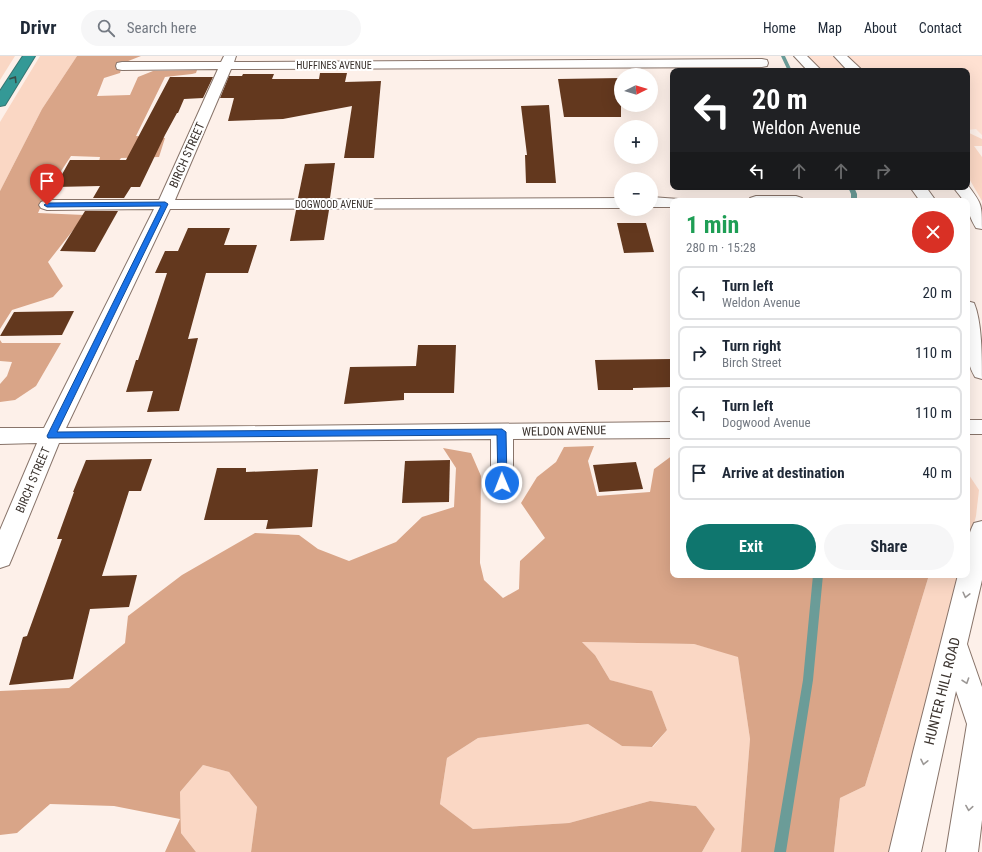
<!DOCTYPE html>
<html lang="en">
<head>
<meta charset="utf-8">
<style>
	body { margin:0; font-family:"Roboto Condensed",sans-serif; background:#f6f6f7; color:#1f2937; height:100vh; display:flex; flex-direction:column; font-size:15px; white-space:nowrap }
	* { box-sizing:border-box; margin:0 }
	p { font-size:13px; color:#747a83 }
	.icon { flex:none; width:22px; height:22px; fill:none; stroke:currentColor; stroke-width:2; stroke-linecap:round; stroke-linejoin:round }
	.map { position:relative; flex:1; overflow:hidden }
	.details { position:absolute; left:670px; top:142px; width:300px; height:380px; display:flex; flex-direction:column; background:#fff; border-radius:8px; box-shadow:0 4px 16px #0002 }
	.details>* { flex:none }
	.guide { position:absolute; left:670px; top:12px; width:300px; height:122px; border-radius:8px; box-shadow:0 4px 16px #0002; background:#202124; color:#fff; overflow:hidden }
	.needle { width:26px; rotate:85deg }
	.controls { position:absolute; left:614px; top:12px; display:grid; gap:8px }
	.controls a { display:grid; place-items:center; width:44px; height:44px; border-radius:50%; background:#fff; box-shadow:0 4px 16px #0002; font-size:20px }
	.pin { position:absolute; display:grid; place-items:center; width:34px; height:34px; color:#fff; margin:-41px -17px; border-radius:50% 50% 50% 0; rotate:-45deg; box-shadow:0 0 4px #0007 }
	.pin .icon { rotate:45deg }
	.me { position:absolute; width:44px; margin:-22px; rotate:359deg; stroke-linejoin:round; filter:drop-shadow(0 0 3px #0008) }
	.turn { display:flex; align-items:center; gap:14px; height:84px; padding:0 16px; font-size:18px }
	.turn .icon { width:52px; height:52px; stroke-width:2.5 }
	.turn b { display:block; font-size:28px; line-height:34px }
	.lanes { display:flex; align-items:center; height:38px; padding:0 16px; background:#0003; justify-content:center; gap:20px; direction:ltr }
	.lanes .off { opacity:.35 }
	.round { display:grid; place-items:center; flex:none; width:42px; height:42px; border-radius:21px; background:#f6f6f7 }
	.headline { display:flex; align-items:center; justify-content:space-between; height:68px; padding:0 16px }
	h1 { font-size:24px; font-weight:700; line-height:30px; color:#1e9e55 }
	.button { display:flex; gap:8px; margin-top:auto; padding:8px 16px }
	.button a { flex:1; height:46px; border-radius:24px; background:#0f766e; color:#fff; font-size:16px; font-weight:700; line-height:46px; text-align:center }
	.button a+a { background:#f6f6f7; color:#1f2937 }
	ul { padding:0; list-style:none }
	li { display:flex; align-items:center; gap:12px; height:54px; margin:0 8px 6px; padding:0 8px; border:2px solid #e0e1e3; border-radius:8px }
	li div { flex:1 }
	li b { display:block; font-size:15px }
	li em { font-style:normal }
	header { display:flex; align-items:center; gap:24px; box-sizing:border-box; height:56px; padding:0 20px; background:#fff; border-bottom:1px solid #e0e1e3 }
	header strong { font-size:19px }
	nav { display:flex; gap:22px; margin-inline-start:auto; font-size:14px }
	.search { width:280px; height:36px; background:#f6f6f7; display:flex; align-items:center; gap:10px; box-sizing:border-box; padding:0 14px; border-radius:22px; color:#747a83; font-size:15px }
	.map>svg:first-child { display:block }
	.built { fill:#ffe1d2 }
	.green { fill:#fad7c4 }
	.forest { fill:#d9a588 }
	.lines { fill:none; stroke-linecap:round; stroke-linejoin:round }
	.stream { fill:#6b9c98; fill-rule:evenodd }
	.building { fill:#63381e }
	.minor-casing { stroke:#88746a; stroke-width:2 }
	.tertiary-casing { stroke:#88746a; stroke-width:2 }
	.motorway-casing { stroke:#367571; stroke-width:2 }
	.minor { fill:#fff; fill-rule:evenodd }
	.tertiary { fill:#fff; fill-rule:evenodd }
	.motorway { fill:#349996; fill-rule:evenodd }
	.oneway { stroke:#384c47 }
	.oneway2 { stroke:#9c9896 }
	.route { fill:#1a73e8; stroke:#114b97 }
	.labels { text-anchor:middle; stroke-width:4; stroke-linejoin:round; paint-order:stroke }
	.far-street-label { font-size:10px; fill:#3a322d; stroke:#fff }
	.street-label { font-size:12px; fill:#3a322d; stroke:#fff }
	.near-street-label { font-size:14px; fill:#3a322d; stroke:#fff }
</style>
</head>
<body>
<header>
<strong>Drivr</strong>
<div class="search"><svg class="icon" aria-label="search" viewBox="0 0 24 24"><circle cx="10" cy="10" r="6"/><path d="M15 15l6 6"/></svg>Search here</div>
<nav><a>Home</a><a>Map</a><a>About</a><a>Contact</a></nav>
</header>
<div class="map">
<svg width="982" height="796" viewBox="0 0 982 796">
	<rect width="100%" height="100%" fill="#fdf0e9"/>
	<!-- built -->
	<polygon class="built" points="800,0 982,0 982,79 976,73 967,74 967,15 815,15"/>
	<!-- green -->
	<g class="green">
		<polygon points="0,0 15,0 0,24"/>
		<polygon points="40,0 77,0 42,53 0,135 0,66"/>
		<polygon points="967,76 982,83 982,90 974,90 982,101 982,145 967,119"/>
		<polygon points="967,416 979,434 976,460 967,495"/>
		<polygon points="929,519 961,519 893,796 834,796 840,742 865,730"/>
		<polygon points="582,586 694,588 738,600 750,683 741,796 702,796 715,773 696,750 650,745 569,767 473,773 440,748 447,702 478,682 588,668 622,690 653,691 667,674 652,636 610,624 595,599"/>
		<polygon points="203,709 229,716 257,751 251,796 196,796 181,777 180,736"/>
	</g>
	<!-- forest -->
	<g class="forest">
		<polygon points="77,0 141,0 123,7 120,17 104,22 97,40 130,39 138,21 153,15 197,14 196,17 192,18 165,21 136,80 165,82 159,101 121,102 105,124 95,124 100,101 71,100 48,135 38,157 85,159 48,206 63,230 53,241 12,254 0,273 0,135 42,53"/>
		<polygon points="0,284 2,287 61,287 36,330 15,344 0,346 0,328 7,320 12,306 0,305"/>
		<polygon points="594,390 588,405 597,440 650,436 654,413 673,399 673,519 929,519 865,730 840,742 834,796 741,796 750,683 738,601 694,588 582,586 595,599 610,624 652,635 667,674 652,691 622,690 588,668 478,682 447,702 440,748 473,773 569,767 650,745 696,750 715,773 702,796 251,796 257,751 229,716 203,709 180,736 181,777 196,796 165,796 180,763 114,750 50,748 17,777 0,779 0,635 69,632 125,587 128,560 182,519 255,477 299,479 318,493 349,505 396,486 422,461 454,451 456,412 443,392 471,397 481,420 480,507 484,524 503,542 519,533 520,505 545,482 521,447 537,421 556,406 564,391"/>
	</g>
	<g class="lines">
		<!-- stream -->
		<g class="stream">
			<polygon points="781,0 785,0 792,15 788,15"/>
			<polygon points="848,131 854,131 857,138 857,145 851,145 851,138"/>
			<polygon points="813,519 823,519 813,624 786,796 774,796 803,624"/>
		</g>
	</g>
	<!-- building -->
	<g class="building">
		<polygon points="320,17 347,17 345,26 381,25 374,102 344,102 352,50 283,63 228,65 234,42 220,42 229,20 242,20 243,18 274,18 272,23 319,23"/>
		<polygon points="170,21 213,21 203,42 184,43 178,57 177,57 165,79 140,131 131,131 124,142 93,142 100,130 55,131 70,104 126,104"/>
		<polygon points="621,22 621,61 564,61 558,23"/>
		<polygon points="549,49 556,127 526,127 525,99 527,99 521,50"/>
		<polygon points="335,107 330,142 298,142 305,108"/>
		<polygon points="296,154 329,154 324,184 290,185"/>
		<polygon points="85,155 118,155 95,196 60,195"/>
		<polygon points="617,167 646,167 654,196 624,197"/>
		<polygon points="188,172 230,172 224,189 257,189 248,217 206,217 188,283 198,282 179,355 147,356 153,335 126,336 136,304 138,304 167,217 155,217 165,195 178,195"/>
		<polygon points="74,255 62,279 0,280 14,256"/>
		<polygon points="418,289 456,289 454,337 404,337 404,344 344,348 350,311 416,310"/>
		<polygon points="673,303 673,331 633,332 633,334 598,334 595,304"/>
		<polygon points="152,403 141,435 129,435 102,520 137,519 129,551 90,553 73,623 9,629 23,581 27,580 62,483 57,483 74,436 73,436 86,404"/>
		<polygon points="450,404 449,446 402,447 405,405"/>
		<polygon points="636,406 643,433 599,436 593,409"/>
		<polygon points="217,412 246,412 246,416 318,413 312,471 266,473 268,464 204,464"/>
	</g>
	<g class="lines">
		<defs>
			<g id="minor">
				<polygon points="224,0 236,0 234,6 762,3 767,4 768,7 767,10 762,11 231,13 175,144 621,142 621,152 170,153 66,372 673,366 673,382 513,383 513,427 510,433 502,435 494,433 491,427 491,383 59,387 12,502 9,509 0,512 0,474 37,387 0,388 0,372 44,372 154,153 47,154 41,152 39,149 41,146 47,144 159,144 218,13 122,14 117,13 116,10 117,7 122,6 221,6"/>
				<polygon points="756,140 796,140 802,142 804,145 748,145 750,142"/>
				<polygon points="651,141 679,143 680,145 673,145 673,151 651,151"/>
				<rect x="967" y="364" width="15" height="14"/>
			</g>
			<g id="tertiary">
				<polygon points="794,0 807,0 822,15 808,15"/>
				<polygon points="834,0 847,0 863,15 848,15"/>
				<path d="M967,128C982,148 982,148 982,173L976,172C971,164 967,154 967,145H964L953,131H967Z"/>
				<polygon points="910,131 926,131 936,145 920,145"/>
				<path d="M967,245L974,247C982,266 982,301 982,323L975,321C962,300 967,269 967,245Z"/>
				<path d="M982,465V524L967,588L982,631V764L978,796H946L967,668L956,635L921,796H889L913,696L958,519H967C967,501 965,484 974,467Z"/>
			</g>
			<polygon id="motorway" points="23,0 35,0 5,49 0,50 0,35"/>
		</defs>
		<!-- minor casing -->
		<use href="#minor" class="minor-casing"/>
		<!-- tertiary casing -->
		<use href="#tertiary" class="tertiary-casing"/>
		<!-- motorway casing -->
		<use href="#motorway" class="motorway-casing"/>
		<!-- minor -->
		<use href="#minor" class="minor"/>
		<!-- tertiary -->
		<use href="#tertiary" class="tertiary"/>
		<!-- motorway -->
		<use href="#motorway" class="motorway"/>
	</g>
	<!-- one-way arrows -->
	<defs><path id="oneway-chevron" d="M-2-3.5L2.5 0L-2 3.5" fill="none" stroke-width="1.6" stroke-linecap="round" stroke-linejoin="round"/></defs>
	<use class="oneway" href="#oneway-chevron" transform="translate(14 23) rotate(-58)"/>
	<g class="oneway2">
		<use href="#oneway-chevron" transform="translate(966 539) rotate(104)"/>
		<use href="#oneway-chevron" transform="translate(966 625) rotate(71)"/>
		<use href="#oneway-chevron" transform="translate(924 706) rotate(102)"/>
		<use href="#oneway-chevron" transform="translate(969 752) rotate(99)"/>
	</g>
	<!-- route -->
	<polygon class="route" points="165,146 168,148 57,376 502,373 506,376 507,427 506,429 499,429 498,427 497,379 48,382 47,380 161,150 47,151 44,149 47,147"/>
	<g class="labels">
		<!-- far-street labels -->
		<g class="far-street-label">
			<text x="334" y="13">HUFFINES AVENUE</text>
			<text x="334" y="152">DOGWOOD AVENUE</text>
		</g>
		<!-- street labels -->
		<g class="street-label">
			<text transform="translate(187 99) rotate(-66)" y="4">BIRCH STREET</text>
			<text transform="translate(564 375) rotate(-1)" y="4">WELDON AVENUE</text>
			<text transform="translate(33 424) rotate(-67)" y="4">BIRCH STREET</text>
		</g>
		<!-- near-street labels -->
		<g class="near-street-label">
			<text transform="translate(942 635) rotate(-76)" y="5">HUNTER HILL ROAD</text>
		</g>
	</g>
</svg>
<div class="controls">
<a><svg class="needle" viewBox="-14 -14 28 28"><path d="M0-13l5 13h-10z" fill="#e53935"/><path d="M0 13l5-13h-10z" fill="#747a83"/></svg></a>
<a>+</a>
<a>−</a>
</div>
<div class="pin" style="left:47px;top:149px;background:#d93025"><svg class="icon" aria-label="arrive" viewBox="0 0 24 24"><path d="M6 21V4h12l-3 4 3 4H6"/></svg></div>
<svg class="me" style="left:502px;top:427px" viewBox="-20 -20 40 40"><circle r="17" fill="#1a73e8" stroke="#fff" stroke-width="3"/><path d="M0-11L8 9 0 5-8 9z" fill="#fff"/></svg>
<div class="guide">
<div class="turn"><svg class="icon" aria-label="left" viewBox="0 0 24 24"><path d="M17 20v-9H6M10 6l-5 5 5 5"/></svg><div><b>20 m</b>Weldon Avenue</div></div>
<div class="lanes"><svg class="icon" aria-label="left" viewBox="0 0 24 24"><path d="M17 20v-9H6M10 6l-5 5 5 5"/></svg><svg class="icon off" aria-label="ahead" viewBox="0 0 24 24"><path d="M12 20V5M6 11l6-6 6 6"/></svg><svg class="icon off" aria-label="ahead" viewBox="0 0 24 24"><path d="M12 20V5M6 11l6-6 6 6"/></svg><svg class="icon off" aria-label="right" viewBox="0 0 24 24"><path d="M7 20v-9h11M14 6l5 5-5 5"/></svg></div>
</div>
<section class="details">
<div class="headline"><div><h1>1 min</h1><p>280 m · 15:28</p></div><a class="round" style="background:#d93025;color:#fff"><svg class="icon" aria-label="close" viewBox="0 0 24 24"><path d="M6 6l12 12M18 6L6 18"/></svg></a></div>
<ul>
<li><svg class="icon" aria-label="left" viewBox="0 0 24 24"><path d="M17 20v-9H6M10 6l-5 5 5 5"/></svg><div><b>Turn left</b><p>Weldon Avenue</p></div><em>20 m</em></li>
<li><svg class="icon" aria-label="right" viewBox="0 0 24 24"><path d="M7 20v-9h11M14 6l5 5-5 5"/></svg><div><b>Turn right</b><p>Birch Street</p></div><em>110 m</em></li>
<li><svg class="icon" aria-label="left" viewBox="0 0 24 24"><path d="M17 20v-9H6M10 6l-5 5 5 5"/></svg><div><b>Turn left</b><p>Dogwood Avenue</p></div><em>110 m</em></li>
<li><svg class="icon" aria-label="arrive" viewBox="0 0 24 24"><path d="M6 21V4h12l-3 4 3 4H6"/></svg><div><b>Arrive at destination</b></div><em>40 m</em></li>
</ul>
<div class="button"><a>Exit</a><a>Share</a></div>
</section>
</div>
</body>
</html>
